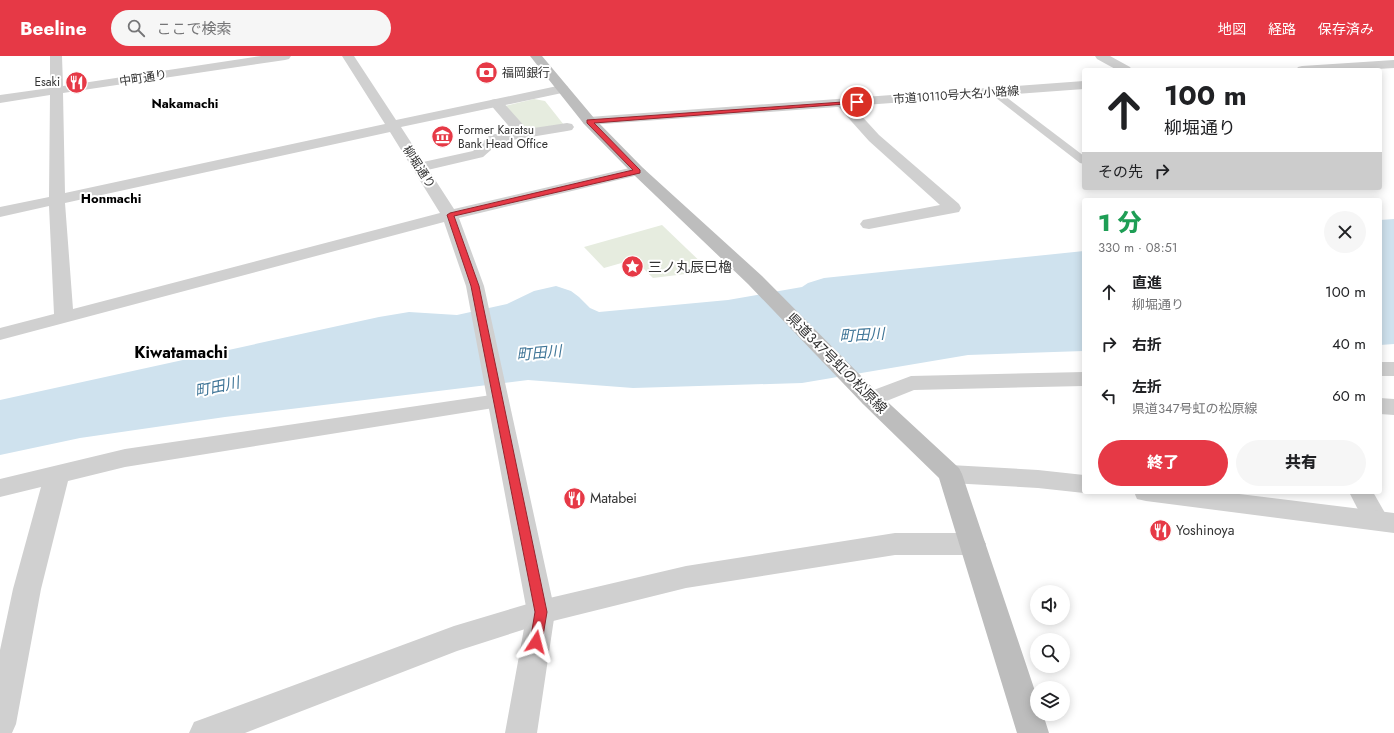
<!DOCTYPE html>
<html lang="ja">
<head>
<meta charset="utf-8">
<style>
	body { margin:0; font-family:Jost,"Noto Sans JP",sans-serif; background:#f6f6f6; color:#202124; height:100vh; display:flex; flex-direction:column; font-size:15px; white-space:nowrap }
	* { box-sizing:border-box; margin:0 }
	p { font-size:13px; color:#757577 }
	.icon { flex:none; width:22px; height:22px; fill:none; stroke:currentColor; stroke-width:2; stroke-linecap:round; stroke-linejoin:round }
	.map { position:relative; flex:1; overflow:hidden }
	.panel { position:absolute; left:1082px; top:142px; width:300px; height:296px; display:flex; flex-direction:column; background:#fff; border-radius:4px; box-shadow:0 2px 10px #0003 }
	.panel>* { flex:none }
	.guide { position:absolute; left:1082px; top:12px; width:300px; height:122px; border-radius:4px; box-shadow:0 2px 10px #0003; background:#fff; color:#202124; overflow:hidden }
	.buttons { position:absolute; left:1030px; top:529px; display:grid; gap:8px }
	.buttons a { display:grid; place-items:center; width:40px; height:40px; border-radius:50%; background:#fff; box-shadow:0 2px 10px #0003; font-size:20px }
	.pin { position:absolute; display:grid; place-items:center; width:34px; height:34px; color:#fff; margin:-17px; border:2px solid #fff; border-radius:50%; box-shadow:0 1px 4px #0007 }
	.me { position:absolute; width:44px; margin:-22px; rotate:9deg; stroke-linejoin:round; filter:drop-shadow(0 0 3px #0008) }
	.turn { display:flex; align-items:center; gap:14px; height:84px; padding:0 16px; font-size:18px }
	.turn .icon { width:52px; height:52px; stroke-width:2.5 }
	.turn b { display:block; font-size:28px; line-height:34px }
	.then { display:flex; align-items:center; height:38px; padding:0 16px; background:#0003; gap:8px; font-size:15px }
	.round { display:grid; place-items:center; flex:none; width:42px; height:42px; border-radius:21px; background:#f6f6f6 }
	.overview { display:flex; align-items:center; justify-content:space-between; height:68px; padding:0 16px }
	h1 { font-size:24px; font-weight:800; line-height:30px; color:#1e9e55 }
	.cta { display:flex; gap:8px; margin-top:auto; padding:8px 16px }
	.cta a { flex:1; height:46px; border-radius:24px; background:#e63946; color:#fff; font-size:16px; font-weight:800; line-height:46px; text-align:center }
	.cta a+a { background:#f6f6f6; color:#202124 }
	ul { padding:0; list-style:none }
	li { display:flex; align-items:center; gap:12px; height:52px; padding:0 16px }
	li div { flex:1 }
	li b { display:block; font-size:15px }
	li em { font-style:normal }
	header { display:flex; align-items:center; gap:24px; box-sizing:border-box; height:56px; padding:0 20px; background:#e63946; color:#fff }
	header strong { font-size:19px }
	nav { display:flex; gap:22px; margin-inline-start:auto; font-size:14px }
	.search { width:280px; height:36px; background:#f6f6f6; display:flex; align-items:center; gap:10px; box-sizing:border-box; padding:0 14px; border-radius:22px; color:#757577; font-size:15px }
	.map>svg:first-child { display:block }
	.green { fill:#e6ecdf }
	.water { fill:#cfe2ee }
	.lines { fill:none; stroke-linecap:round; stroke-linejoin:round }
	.service { fill:#d0d0d0; fill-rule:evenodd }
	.pedestrian { fill:#d0d0d0; fill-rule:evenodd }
	.minor { fill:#d0d0d0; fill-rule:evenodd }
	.tertiary { fill:#d0d0d0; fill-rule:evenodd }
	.secondary { fill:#bdbdbd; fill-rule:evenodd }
	.route { fill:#e63946; stroke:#96252e }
	.labels { text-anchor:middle; stroke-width:4; stroke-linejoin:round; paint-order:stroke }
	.far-poi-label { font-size:12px; fill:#333; stroke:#fff; text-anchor:start }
	.far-street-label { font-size:12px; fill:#333; stroke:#fff }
	.far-quarter-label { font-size:13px; font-weight:bold; fill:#000; stroke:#fff }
	.poi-label { font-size:14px; fill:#333; stroke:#fff; text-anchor:start }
	.street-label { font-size:14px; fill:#333; stroke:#fff }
	.water-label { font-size:15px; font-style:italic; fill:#3f7597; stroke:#fff }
	.quarter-label { font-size:16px; font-weight:bold; fill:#000; stroke:#fff }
</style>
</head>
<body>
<header>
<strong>Beeline</strong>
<div class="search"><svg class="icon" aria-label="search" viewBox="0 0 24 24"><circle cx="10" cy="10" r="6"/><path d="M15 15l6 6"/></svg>ここで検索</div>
<nav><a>地図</a><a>経路</a><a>保存済み</a></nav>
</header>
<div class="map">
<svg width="1394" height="677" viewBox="0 0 1394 677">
	<rect width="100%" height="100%" fill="#fff"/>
	<!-- green -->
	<g class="green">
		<polygon points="534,43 545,45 564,69 527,74 505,50"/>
		<polygon points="662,169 710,215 653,222 644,213 636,216 625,206 604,212 584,191"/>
	</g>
	<!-- water -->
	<g class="water">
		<polygon points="1394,163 1394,288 1380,289 1380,164"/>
		<polygon points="1084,195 1084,295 968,299 802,327 633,332 528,324 225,361 80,382 0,399 0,344 379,261 409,256 457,259 507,248 534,235 556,230 571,235 579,241 590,252 599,256 728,244 802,231 808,227 824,222"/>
	</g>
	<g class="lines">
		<!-- service -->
		<polygon class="service" points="994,33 997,34 1084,100 1084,108 1080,107 991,38 990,36 991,34"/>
		<!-- pedestrian -->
		<g class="pedestrian">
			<polygon points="496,43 501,44 527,73 567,67 572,68 574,71 572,74 567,75 500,86 483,101 419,116 414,114 411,111 414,108 473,95 490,79 513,75 489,47 491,44"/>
			<polygon points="498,338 506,340 509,345 506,350 125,411 68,425 41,533 16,668 12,677 0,677 0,594 13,533 41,431 0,441 0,423 125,393"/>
		</g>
		<!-- minor -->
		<g class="minor">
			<path d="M50,0H62L63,30L261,0H291L289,3L285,4L63,37L65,137L385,68L342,0H354L396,64L562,29L567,30L569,33L567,36L562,37L401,71L454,153L638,110L643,112L646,115L643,118L459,162L484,230L555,556L537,677H505L527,556L466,230L444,166L0,284V272L54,258L49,150L0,161V151L49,141L50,39L0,47V39L50,32ZM390,76L440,157L73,253L65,147Z"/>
			<polygon points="1095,0 1110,0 1130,11 1132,14 1117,14 1097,3"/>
			<polygon points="842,43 847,44 879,79 959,148 961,152 959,156 869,173 863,172 860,168 863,164 940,149 869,85 835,47 837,44"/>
			<rect x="1380" y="306" width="14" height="14"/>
			<polygon points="1084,316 1084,330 914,334 879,348 871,350 863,348 860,343 863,338 911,320"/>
			<polygon points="1380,342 1394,343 1394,359 1380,358"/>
			<polygon points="1349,436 1373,436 1389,464 1385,471 1376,474 1367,471"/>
		</g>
		<!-- tertiary -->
		<g class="tertiary">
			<polygon points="1394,4 1394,12 1359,14 1296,14 1298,11 1302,10"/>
			<polygon points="1084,25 1084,33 589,69 584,68 582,65 584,62 589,61"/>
			<polygon points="950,409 1038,414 1084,419 1084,436 1088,436 1084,437 1038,432 950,427 941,424 938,418 941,412"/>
			<polygon points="1134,436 1223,436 1394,457 1394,477 1146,445 1137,443"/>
			<polygon points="895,477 973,477 982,481 986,488 982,495 973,499 895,499 686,532 541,568 457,595 245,677 189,677 194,666 205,662 454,570 541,544 686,510"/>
		</g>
		<!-- secondary -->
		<polygon class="secondary" points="530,0 542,0 594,62 643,112 762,220 879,338 959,412 962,418 1037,641 1037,658 1043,658 1049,677 1017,677 939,422 863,348 748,228 633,118 584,68"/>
	</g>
	<!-- route -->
	<polygon class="route" points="857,45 860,46 859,47 594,67 640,114 640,117 454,160 479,230 547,556 542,586 540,590 536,592 532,590 530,586 535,556 471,230 447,159 450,157 633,114 587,67 587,64"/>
	<!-- icons -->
	<defs>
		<symbol id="bank-disc" viewBox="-11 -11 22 22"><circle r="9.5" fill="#e63946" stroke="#fff"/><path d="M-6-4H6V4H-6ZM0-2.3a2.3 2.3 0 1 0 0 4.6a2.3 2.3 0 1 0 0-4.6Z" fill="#fff"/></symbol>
		<symbol id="restaurant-disc" viewBox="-11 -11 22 22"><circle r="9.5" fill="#e63946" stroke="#fff"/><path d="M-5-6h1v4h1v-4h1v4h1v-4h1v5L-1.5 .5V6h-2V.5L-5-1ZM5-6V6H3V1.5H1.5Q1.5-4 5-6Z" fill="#fff"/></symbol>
		<symbol id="museum-disc" viewBox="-11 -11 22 22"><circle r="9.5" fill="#e63946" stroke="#fff"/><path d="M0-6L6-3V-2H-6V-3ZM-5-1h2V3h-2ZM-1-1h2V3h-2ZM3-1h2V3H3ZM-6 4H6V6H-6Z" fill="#fff"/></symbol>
		<symbol id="sight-disc" viewBox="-11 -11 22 22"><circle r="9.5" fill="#e63946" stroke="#fff"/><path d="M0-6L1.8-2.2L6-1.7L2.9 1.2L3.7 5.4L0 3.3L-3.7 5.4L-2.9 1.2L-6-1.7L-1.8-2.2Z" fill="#fff"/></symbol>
	</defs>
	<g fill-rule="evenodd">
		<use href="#bank-disc" x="474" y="4" width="25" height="25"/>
		<use href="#restaurant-disc" x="64" y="14" width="25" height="25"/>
		<use href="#museum-disc" x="430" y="68" width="25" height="25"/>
		<use href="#sight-disc" x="620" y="198" width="25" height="25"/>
		<use href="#restaurant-disc" x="562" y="430" width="25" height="25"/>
		<use href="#restaurant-disc" x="1148" y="462" width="25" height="25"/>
	</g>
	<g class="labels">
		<!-- far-poi labels -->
		<g class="far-poi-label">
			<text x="502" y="21">福岡銀行</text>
			<text x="60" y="30" text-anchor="end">Esaki</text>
			<text x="458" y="78">Former Karatsu<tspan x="458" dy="14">Bank Head Office</tspan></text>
		</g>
		<!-- far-street labels -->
		<g class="far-street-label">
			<text transform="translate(143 22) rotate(-9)" y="4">中町通り</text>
			<text transform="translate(956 39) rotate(-4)" y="4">市道10110号大名小路線</text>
			<text transform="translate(419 111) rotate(57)" y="4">柳堀通り</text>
		</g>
		<!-- far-quarter labels -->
		<g class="far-quarter-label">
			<text x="185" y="52">Nakamachi</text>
			<text x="111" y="147">Honmachi</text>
		</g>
		<!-- poi labels -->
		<g class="poi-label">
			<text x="648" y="216">三ノ丸辰巳櫓</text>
			<text x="590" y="447">Matabei</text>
			<text x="1176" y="479">Yoshinoya</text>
		</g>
		<!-- street labels -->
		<g class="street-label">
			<text transform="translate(837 307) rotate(45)" y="5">県道347号虹の松原線</text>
		</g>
		<!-- water labels -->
		<g class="water-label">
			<text transform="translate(862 279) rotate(-3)" y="5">町田川</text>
			<text transform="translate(539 297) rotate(-5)" y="5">町田川</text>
			<text transform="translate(217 331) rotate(-12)" y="5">町田川</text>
		</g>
		<!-- quarter labels -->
		<g class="quarter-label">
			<text x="181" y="302">Kiwatamachi</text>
		</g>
	</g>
</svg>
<div class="buttons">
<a><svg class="icon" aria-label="sound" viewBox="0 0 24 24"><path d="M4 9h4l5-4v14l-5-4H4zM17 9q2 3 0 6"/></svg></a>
<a><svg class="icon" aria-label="search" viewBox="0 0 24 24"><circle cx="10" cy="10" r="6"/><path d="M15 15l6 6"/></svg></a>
<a><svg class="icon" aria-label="layers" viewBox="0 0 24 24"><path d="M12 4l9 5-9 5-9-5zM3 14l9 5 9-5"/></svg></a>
</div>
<div class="pin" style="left:857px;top:46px;background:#d93025"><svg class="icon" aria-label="arrive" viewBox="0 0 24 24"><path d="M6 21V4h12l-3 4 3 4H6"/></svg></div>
<svg class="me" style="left:536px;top:586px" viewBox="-20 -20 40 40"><path d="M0-17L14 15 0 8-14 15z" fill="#e63946" stroke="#fff" stroke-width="4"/></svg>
<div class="guide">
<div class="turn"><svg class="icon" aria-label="ahead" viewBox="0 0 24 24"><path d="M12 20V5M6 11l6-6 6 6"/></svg><div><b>100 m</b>柳堀通り</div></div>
<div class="then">その先<svg class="icon" aria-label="right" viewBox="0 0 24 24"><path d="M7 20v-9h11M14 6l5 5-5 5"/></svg></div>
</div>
<section class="panel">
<div class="overview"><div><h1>1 分</h1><p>330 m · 08:51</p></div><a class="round"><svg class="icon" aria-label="close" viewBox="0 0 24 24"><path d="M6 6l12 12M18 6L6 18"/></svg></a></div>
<ul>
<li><svg class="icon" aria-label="ahead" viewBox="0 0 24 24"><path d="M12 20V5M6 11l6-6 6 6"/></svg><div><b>直進</b><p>柳堀通り</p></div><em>100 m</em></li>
<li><svg class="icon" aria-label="right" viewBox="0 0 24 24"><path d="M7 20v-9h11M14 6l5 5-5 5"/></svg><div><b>右折</b></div><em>40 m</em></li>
<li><svg class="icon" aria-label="left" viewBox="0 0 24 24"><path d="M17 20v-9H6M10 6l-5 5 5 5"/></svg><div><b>左折</b><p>県道347号虹の松原線</p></div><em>60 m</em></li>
</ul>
<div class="cta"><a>終了</a><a>共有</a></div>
</section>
</div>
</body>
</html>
